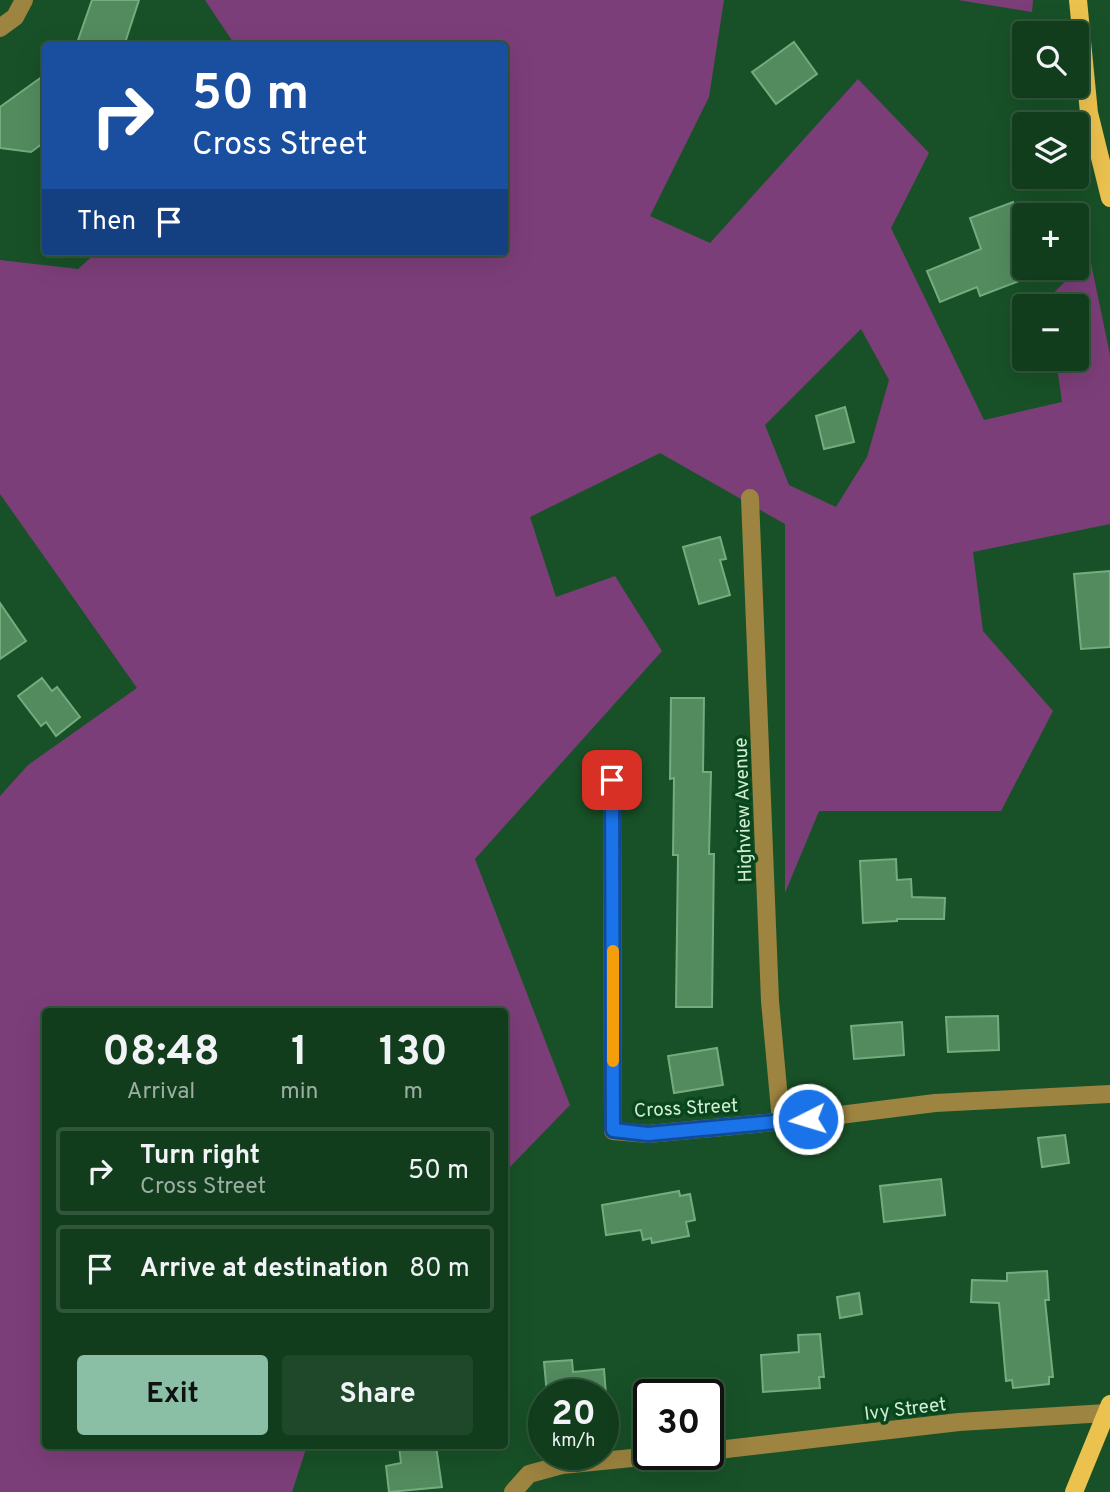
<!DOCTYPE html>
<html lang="en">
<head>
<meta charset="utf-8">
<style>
	body { margin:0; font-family:Overpass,sans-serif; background:#1f482a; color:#f1f3f6; height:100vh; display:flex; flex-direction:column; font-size:26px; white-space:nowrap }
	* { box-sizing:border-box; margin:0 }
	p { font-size:23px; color:#9caea4 }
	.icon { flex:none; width:38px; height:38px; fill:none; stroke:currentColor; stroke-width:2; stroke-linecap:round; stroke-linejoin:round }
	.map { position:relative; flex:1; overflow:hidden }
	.details { position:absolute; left:42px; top:1008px; width:466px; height:441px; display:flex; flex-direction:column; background:#123d1d; border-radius:7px; box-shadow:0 7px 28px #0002,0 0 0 2px #31563b }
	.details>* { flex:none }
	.banner { position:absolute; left:42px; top:42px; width:466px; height:214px; border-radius:7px; box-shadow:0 7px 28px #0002,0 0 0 2px #31563b; background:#1a4fa0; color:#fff; overflow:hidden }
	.buttons { position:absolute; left:1012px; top:21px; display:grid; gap:14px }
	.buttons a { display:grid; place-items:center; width:77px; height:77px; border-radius:7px; background:#123d1d; box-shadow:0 7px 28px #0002,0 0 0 2px #31563b; font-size:35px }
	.speed { position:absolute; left:528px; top:1379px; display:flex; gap:14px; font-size:35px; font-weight:700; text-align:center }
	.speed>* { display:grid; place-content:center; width:91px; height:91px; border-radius:50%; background:#123d1d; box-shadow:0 7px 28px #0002,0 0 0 2px #31563b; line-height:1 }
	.speed small { font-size:18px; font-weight:400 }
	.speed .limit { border:4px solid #111; border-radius:10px; background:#fff; color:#111 }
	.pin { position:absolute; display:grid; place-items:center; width:60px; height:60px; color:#fff; margin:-30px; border-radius:14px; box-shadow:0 4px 10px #0006 }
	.me { position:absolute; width:77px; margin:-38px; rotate:265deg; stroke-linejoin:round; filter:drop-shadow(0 0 5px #0008) }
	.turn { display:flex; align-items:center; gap:24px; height:147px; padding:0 35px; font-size:32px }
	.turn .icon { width:91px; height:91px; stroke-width:2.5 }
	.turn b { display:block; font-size:49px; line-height:60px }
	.then { display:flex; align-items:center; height:66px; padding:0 35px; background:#0003; gap:14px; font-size:26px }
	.eta { display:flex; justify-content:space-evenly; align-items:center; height:119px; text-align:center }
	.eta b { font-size:42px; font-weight:700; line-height:49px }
	.action { display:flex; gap:14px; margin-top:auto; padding:14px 35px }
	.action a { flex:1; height:80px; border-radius:7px; background:#8abfa5; color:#111; font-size:28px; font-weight:700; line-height:80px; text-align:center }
	.action a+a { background:#1f482a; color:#f1f3f6 }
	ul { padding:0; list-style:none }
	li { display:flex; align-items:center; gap:21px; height:88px; margin:0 14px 10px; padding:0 21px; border:4px solid #31563b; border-radius:7px }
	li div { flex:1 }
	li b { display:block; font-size:26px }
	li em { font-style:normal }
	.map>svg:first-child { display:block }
	.green { fill:#7c3e79; fill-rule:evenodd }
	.building { fill:#538b5e; stroke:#73ac7d; stroke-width:2 }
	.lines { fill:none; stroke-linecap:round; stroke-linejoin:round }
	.minor { stroke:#9d8440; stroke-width:18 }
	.major { stroke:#ecc24f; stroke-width:18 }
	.route-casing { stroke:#114b97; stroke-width:18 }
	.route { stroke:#1a73e8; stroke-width:12 }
	.slow { stroke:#f59e0b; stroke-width:12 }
	.labels { text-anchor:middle; stroke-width:7; stroke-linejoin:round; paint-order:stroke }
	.street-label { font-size:19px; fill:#d1eed4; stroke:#09461d }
</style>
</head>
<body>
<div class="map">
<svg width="1110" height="1492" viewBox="0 0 1110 1492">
	<rect width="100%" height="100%" fill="#185127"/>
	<!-- green -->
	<g class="green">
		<path d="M205,0H724L709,97L650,216L710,243L858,79L929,153L891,228L984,420L1062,402L1056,359H1076V306H1049L1048,298L1090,258L1110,355V524L973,552L983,631L1053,711L1001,811H819L785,893V524L660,453L530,517L556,597L615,576L662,651L475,859L570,1105L504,1173V1012H46V1446H307L292,1492H0V796L28,765L137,688L0,494V260L78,269L97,252H504V46L235,45ZM861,329L889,380L867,457L836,507L789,485L765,425Z"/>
		<polygon points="958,0 1033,0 1032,12"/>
	</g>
	<!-- building -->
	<g class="building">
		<polygon points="92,0 139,0 124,46 76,46"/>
		<polygon points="794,42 817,74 776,104 752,72"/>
		<polygon points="46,74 46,141 31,152 0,148 0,107"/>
		<polygon points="1013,202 1024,229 1024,279 980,296 977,287 940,302 927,271 981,249 970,218"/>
		<polygon points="845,407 854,442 824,449 816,416"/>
		<polygon points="720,537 726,559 720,560 730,595 699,604 683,547"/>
		<polygon points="1110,571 1110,647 1081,649 1074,574"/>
		<polygon points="0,603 26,641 0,659"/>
		<polygon points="42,678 52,691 57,687 80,717 56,736 46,722 41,726 18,696"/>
		<polygon points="671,698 704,698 703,772 711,772 709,854 714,854 712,1007 676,1007 678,855 673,855 674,778 670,779"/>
		<polygon points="896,859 897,880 911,879 912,897 945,898 944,919 897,919 897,921 863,923 860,861"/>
		<polygon points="998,1016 999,1050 948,1052 946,1017"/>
		<polygon points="902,1022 904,1055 854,1059 851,1026"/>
		<polygon points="717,1048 723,1085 674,1093 668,1056"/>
		<polygon points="1065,1135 1069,1163 1042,1167 1038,1138"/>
		<polygon points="941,1179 945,1215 884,1222 880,1186"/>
		<polygon points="679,1191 680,1196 690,1194 695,1220 686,1222 689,1236 652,1243 651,1238 643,1240 641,1230 606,1235 602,1205"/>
		<polygon points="1047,1271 1049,1300 1045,1300 1053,1377 1049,1377 1049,1384 1013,1388 1012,1380 1006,1381 999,1303 971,1302 972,1280 1007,1281 1007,1273"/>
		<polygon points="859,1293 862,1314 840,1318 837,1297"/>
		<polygon points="820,1334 824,1377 819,1377 820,1388 763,1392 761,1355 799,1352 798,1335"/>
		<polygon points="572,1360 573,1372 604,1369 606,1395 547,1395 544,1362"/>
		<polygon points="399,1446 436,1446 442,1487 389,1492 386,1466 401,1463"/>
	</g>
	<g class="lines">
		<!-- minor -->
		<g class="minor">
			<polyline points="0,28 15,17 24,0"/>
			<polyline points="750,498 770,1001 781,1121"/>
			<polyline points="612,780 613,1131 648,1134 808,1119 935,1103 1110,1094"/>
			<polyline points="709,1451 959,1422 1106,1413"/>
			<polyline points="513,1492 529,1474 562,1465 672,1454"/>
		</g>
		<!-- major -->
		<g class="major">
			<polyline points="1078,0 1089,113 1110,198"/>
			<polyline points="1074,1492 1110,1404"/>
		</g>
	</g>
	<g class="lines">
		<defs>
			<polyline id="route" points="612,780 613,1130 648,1134 808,1119"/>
		</defs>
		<!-- route casing -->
		<use href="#route" class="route-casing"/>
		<!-- route -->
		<use href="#route" class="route"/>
		<!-- slow -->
		<polyline class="slow" points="613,951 613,1061"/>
	</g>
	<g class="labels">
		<!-- street labels -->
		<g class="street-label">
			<text transform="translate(742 810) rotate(-92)" y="7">Highview Avenue</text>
			<text transform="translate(686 1107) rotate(-3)" y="7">Cross Street</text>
			<text transform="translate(905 1408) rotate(-7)" y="7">Ivy Street</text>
		</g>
	</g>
</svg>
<div class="buttons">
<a><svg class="icon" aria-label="search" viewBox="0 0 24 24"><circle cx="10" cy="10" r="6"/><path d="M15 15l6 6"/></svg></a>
<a><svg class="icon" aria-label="layers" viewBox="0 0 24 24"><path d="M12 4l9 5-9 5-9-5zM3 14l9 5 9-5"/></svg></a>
<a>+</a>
<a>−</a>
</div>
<div class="speed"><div>20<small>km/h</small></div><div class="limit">30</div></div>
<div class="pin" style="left:612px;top:780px;background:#d93025"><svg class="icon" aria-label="arrive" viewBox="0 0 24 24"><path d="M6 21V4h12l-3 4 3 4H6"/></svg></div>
<svg class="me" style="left:808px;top:1119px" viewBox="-20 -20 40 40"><circle r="17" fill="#1a73e8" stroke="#fff" stroke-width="3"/><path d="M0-11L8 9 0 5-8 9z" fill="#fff"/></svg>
<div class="banner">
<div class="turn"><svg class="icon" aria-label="right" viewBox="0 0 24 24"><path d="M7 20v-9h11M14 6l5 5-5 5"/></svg><div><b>50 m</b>Cross Street</div></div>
<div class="then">Then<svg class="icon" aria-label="arrive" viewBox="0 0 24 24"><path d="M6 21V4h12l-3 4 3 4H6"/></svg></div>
</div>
<section class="details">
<div class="eta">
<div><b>08:48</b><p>Arrival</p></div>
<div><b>1</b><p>min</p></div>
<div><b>130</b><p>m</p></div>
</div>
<ul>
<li><svg class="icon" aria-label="right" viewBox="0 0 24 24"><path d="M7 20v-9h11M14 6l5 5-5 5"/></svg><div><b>Turn right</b><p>Cross Street</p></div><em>50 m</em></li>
<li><svg class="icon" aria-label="arrive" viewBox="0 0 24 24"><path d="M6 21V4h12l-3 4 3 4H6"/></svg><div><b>Arrive at destination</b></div><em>80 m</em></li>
</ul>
<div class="action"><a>Exit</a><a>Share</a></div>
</section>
</div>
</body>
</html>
